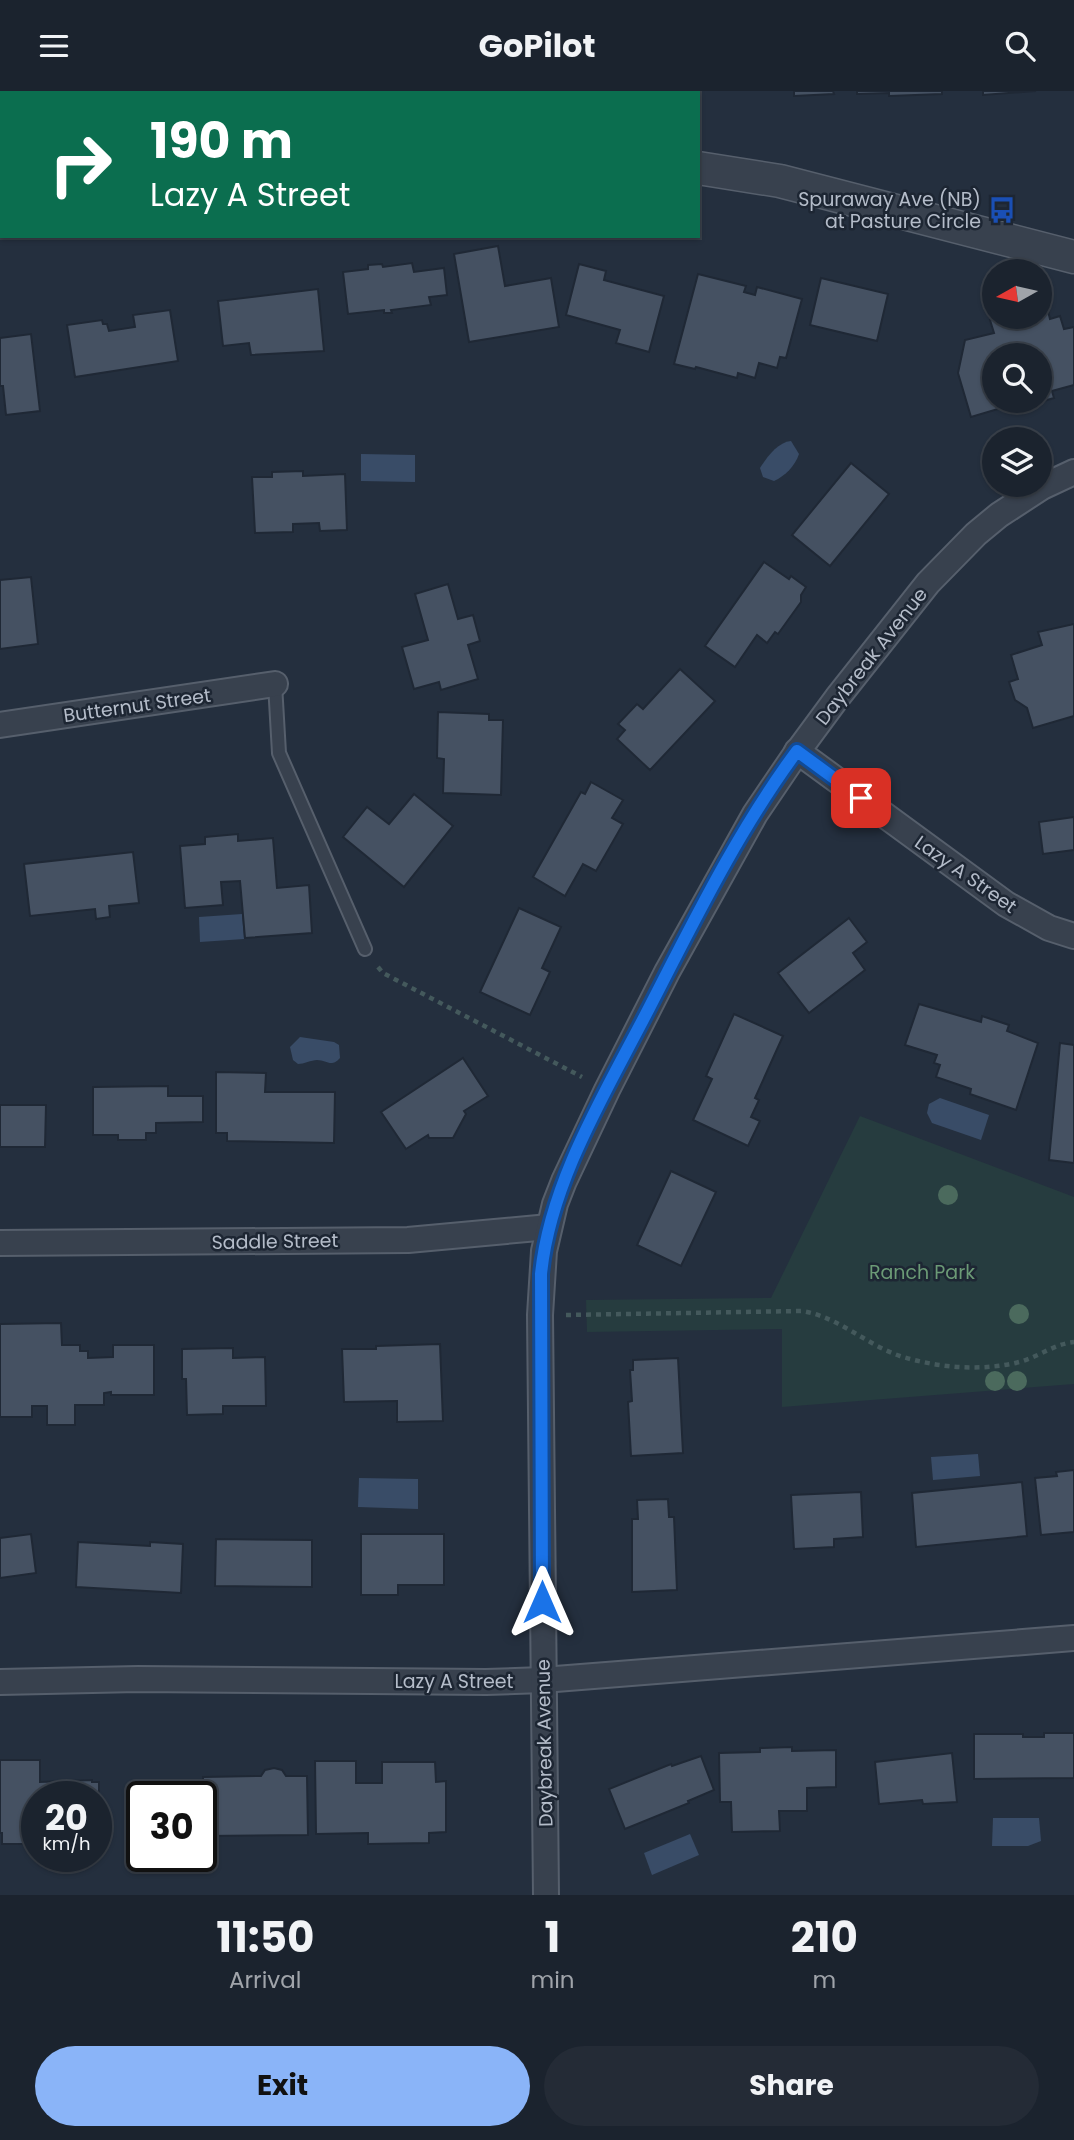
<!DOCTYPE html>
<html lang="en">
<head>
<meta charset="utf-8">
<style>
	body { margin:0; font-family:Poppins,sans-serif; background:#242b36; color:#f1f3f6; height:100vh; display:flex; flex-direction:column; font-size:26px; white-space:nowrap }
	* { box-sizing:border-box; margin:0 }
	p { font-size:23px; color:#a0a4aa }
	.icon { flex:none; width:38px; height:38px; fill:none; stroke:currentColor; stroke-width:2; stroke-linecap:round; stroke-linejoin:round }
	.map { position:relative; height:1804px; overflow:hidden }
	.panel { display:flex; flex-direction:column; background:#1b232e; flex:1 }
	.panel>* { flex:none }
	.banner { position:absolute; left:0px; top:0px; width:700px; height:147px; box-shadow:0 2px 5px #0004,0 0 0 2px #39404a; background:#0b6e4f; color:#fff; overflow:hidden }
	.needle { width:46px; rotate:262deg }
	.fabs { position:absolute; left:982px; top:168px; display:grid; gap:14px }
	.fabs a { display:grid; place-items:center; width:70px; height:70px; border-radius:50%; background:#1b232e; box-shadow:0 2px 5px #0004,0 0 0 2px #39404a; font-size:35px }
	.speed { position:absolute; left:21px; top:1690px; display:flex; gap:14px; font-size:35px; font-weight:700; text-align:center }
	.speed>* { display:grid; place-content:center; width:91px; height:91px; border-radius:50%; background:#1b232e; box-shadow:0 2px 5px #0004,0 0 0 2px #39404a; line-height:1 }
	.speed small { font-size:18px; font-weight:400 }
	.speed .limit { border:4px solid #111; border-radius:10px; background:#fff; color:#111 }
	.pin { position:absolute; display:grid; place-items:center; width:60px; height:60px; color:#fff; margin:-30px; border-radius:14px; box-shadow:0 4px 10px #0006 }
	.me { position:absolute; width:77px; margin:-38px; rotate:0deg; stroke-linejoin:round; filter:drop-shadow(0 0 5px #0008) }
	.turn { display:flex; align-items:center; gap:24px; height:147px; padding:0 35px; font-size:32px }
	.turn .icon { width:91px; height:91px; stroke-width:2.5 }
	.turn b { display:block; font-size:49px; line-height:60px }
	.eta { display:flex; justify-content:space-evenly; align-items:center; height:119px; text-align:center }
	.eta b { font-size:42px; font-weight:700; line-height:49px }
	.button { display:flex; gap:14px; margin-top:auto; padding:14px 35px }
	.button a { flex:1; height:80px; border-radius:42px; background:#8ab4f8; color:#111; font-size:28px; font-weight:700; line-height:80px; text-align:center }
	.button a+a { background:#242b36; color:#f1f3f6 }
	header { display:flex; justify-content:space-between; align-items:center; height:91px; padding:0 35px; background:#1b232e; font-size:32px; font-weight:700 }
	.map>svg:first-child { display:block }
	.green { fill:#263c3f }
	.water { fill:#394c67 }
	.building { fill:#455162; stroke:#1f2835; stroke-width:2; fill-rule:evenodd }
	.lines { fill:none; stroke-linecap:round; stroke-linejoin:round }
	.service-casing { stroke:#565f6c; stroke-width:16 }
	.minor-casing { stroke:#565f6c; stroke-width:28 }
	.tertiary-casing { stroke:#565f6c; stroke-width:35 }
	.path { stroke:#44595c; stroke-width:4.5; stroke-dasharray:5 5; stroke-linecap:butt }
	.service { stroke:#38414e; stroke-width:12 }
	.minor { stroke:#38414e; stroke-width:24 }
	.tertiary { stroke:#38414e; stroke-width:32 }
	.tree { fill:#4b6a5d }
	.route-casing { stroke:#114b97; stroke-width:18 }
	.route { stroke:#1a73e8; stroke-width:12 }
	.labels { text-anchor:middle; stroke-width:5; stroke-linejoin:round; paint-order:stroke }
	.poi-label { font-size:19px; fill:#b4bcc9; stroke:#1d2633; text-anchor:end }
	.street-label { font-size:19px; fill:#b4bcc9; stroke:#1d2633 }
	.park-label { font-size:19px; fill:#6b9a76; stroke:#1d2633 }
</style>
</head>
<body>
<header><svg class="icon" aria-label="menu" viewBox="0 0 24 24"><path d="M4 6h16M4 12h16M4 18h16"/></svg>GoPilot<svg class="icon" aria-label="search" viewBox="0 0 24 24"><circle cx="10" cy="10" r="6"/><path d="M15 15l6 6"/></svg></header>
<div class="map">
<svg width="1074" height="1804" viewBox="0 0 1074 1804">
	<rect width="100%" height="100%" fill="#242f3e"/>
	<!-- green -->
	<polygon class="green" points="860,1025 1074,1106 1074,1293 782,1316 782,1238 587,1241 586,1209 771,1207"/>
	<!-- water -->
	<g class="water">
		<path d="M791,350L799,363C795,375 785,385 774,390L763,386L760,377C767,366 778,351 791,350Z"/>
		<polygon points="361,363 415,364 415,391 361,390"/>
		<polygon points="242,823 244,848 200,851 199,826"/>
		<path d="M300,946L334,951L339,954L340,967C331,977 327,969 317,969C311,969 304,973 298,973L293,969L290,956Z"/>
		<polygon points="940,1007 989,1024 981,1049 932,1032 927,1022 929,1013"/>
		<polygon points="978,1363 980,1385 933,1389 931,1366"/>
		<polygon points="359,1387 418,1388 418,1418 358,1416"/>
		<polygon points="993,1727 1039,1727 1041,1750 1028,1755 992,1755"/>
		<polygon points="690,1743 699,1764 652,1784 644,1762"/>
	</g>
	<!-- building -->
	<g class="building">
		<polygon points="20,0 115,0 115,2 21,2"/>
		<polygon points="131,0 216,0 217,2 131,2"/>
		<polygon points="794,0 833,0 834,3 794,5"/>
		<polygon points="857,0 942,0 942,3 889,5 889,2 857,3"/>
		<polygon points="983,0 1036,0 983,4"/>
		<polygon points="498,155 505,195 551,187 559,236 469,251 454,163"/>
		<polygon points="412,172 414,181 444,177 447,204 429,206 431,214 391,219 392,222 384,222 384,219 348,223 343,181 368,178 368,174 382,173 383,176"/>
		<polygon points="579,173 606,180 604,189 664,205 649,261 616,252 620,239 566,224"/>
		<polygon points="698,183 746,195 744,201 755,204 757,196 802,208 786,267 780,266 777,277 759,272 755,287 738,282 737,287 696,276 695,278 674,273"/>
		<polygon points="821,187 888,203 877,250 810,234"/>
		<polygon points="318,198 324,260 251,264 249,252 223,255 218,210"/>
		<polygon points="170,219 178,270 75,286 67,234 102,229 103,233 107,233 109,240 135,236 133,224"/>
		<path d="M1048,220L1050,228L1060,225L1064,238L1074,236V294L1052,300L1054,307L1026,315L1025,310L971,326L958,282L965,249L994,242L990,229L1004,226H1040V222ZM994,264H1040V310H994Z"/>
		<polygon points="31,243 40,320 6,324 3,295 0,295 0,247"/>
		<polygon points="851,372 889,403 830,475 792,444"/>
		<polygon points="303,380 303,385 345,383 347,439 320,440 319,432 293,433 293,441 255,442 252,386 272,386 272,381"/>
		<polygon points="764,471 789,488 791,485 806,496 801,504 801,511 778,543 775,541 767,552 757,544 735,576 705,555"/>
		<polygon points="31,486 38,553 0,558 0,489"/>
		<polygon points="448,493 458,528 473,524 480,550 468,554 478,588 441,599 439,591 414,598 402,556 428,549 415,503"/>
		<polygon points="1074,533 1074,625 1033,637 1027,617 1015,609 1009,591 1018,588 1011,564 1042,554 1038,541"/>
		<polygon points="680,578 715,610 650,679 617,648 625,639 618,633 637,613 643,618"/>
		<polygon points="438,621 489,623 489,629 503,629 501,704 443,702 444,668 437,667"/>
		<polygon points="591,691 623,709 612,727 623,733 596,780 583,773 565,805 533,786 581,701 585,703"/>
		<polygon points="414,703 453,735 404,796 343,746 367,716 389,733"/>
		<polygon points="1074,726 1074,759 1043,763 1039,731"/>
		<polygon points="238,743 238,750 273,747 277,797 309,794 312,842 245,847 240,790 221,791 223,814 185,817 180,755 205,753 205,746"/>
		<polygon points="133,761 139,812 109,815 110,826 96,828 95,818 30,825 24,773"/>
		<polygon points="519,817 561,836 542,877 550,881 530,924 480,901"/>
		<polygon points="849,827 867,851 853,862 865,879 809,922 778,882"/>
		<polygon points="919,913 981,931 982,925 1009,934 1007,940 1038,952 1016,1019 970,1003 971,998 936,986 940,974 934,972 937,964 905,954"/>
		<polygon points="734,923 783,945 755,1007 759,1009 751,1026 760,1030 748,1055 693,1029 712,988 706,985"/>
		<polygon points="1060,952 1074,954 1074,1072 1049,1069"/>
		<polygon points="463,967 488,1005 464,1020 466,1023 453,1047 429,1047 428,1044 406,1058 381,1021"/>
		<polygon points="216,981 266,982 265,1001 335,1001 334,1052 227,1050 227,1042 216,1042"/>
		<polygon points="168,995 168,1005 203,1005 203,1031 156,1032 156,1042 146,1042 146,1049 118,1049 118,1044 93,1044 93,996"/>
		<polygon points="0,1014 46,1014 45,1056 0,1056"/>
		<polygon points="671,1080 716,1101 681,1175 637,1154"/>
		<polygon points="61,1232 62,1254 80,1254 80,1260 88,1260 88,1267 113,1266 113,1254 154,1254 154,1304 111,1304 111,1301 104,1302 104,1314 75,1314 75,1334 47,1334 47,1315 32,1315 32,1326 0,1326 0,1233"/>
		<polygon points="440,1253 443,1330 397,1331 397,1310 344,1311 342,1258 376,1258 376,1255"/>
		<polygon points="233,1257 233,1267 265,1266 266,1315 223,1315 223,1323 187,1324 186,1288 182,1288 182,1258"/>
		<polygon points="678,1267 683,1362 631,1365 628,1311 632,1310 630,1279 633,1279 633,1269"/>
		<polygon points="1074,1379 1074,1441 1041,1444 1035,1387 1057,1385 1056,1381"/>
		<polygon points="1022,1391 1027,1445 916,1456 912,1402"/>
		<polygon points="861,1401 863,1446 834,1448 834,1456 794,1458 791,1404"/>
		<polygon points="668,1408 669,1426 674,1426 677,1499 632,1501 632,1428 638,1428 637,1409"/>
		<polygon points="31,1443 36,1482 0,1487 0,1447"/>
		<polygon points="361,1443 444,1443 444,1494 398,1494 398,1504 361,1504"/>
		<polygon points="216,1448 312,1449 312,1496 215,1495"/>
		<polygon points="78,1451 150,1455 150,1451 183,1453 181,1502 76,1496"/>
		<polygon points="1044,1642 1074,1642 1074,1687 974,1688 974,1643 1023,1643 1023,1646 1044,1646"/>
		<polygon points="792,1656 792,1660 836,1659 836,1696 807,1697 807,1720 779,1720 780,1740 732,1741 731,1711 720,1711 719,1662 760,1661 760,1657"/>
		<polygon points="952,1662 957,1711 923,1713 922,1709 879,1713 875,1671"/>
		<polygon points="701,1665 714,1699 688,1710 689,1712 625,1738 609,1698 671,1673 672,1675"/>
		<polygon points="0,1669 40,1669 40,1691 92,1689 92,1691 99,1691 99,1742 96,1742 96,1706 37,1706 37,1753 2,1753 2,1742 0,1742"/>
		<polygon points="315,1670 356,1670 356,1692 382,1692 382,1671 435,1671 436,1691 446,1690 446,1741 429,1742 429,1752 368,1753 368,1742 316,1743"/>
		<polygon points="274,1677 282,1679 286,1685 307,1685 308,1744 204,1745 203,1686 261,1685 265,1679"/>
	</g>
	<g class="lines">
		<defs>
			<polyline id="service" points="275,593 279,662 365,858"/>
			<g id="minor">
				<polyline points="0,634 275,593"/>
				<polyline points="797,660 1006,813 1049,837 1074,845"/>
				<polyline points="0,1152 408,1149 549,1136"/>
				<polyline points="0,1591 138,1588 486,1591 543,1589 1074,1547"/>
				<polyline points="546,1804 540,1224 544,1160 555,1113 564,1090 607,999 667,881 755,723 795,664 837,607 928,492 976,443 999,424 1042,396 1074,381"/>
			</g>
			<g id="tertiary">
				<polyline points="698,77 780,90 1074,166"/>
				<polyline points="0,127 2,127"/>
			</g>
		</defs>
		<!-- service casing -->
		<use href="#service" class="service-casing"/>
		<!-- minor casing -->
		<use href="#minor" class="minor-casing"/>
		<!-- tertiary casing -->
		<use href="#tertiary" class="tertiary-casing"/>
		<!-- path -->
		<g class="path">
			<polyline points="378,876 383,882 582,986"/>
			<path d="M566,1224L802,1220C839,1226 865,1253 900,1265C938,1277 984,1281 1023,1270C1041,1264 1055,1253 1074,1251"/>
		</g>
		<!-- service -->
		<use href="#service" class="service"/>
		<!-- minor -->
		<use href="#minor" class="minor"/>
		<!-- tertiary -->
		<use href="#tertiary" class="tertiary"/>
	</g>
	<!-- trees -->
	<g class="tree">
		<circle cx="948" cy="1104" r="10"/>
		<circle cx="1019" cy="1223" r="10"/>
		<circle cx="995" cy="1290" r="10"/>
		<circle cx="1017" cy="1290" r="10"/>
	</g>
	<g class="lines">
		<defs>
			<path id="route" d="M542,1511L541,1183C550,1092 604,1004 646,923C692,834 737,741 797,660L861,707"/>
		</defs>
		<!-- route casing -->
		<use href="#route" class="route-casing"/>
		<!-- route -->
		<use href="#route" class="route"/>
	</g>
	<!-- icons -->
	<defs>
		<symbol id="bus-bare" viewBox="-9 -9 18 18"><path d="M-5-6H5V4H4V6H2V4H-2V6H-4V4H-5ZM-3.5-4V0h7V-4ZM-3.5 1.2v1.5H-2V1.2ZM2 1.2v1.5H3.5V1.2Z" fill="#1a4fb4" stroke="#1d2633" stroke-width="2.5" paint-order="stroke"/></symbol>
	</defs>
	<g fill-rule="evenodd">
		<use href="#bus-bare" x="983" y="100" width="38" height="38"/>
	</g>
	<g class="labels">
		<!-- poi labels -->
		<g class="poi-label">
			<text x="981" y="115">Spuraway Ave (NB)<tspan x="981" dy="22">at Pasture Circle</tspan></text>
		</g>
		<!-- street labels -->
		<g class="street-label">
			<text transform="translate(871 565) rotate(-52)" y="7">Daybreak Avenue</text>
			<text transform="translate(137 614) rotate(-8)" y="7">Butternut Street</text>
			<text transform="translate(966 783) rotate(35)" y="7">Lazy A Street</text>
			<text transform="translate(275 1150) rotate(-1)" y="7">Saddle Street</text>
			<text x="454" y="1597">Lazy A Street</text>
			<text transform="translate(544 1652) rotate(-91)" y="7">Daybreak Avenue</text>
		</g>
		<!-- park labels -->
		<g class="park-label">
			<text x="922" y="1188">Ranch Park</text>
		</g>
	</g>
</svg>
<div class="fabs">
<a><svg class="needle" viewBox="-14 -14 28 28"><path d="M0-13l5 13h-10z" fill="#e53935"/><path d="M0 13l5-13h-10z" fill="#a0a4aa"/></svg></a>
<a><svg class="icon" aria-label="search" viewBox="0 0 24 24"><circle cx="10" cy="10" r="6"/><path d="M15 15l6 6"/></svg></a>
<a><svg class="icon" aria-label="layers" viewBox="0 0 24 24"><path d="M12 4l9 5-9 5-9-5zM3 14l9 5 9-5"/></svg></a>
</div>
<div class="speed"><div>20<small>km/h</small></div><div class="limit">30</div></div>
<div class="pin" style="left:861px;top:707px;background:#d93025"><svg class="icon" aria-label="arrive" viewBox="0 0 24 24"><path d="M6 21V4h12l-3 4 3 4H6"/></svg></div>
<svg class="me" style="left:542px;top:1511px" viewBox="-20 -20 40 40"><path d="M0-17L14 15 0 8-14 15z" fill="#1a73e8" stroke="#fff" stroke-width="4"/></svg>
<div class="banner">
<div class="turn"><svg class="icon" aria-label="right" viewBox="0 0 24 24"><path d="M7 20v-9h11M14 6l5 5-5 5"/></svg><div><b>190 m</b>Lazy A Street</div></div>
</div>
</div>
<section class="panel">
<div class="eta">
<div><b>11:50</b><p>Arrival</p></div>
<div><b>1</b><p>min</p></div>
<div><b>210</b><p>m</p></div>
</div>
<div class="button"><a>Exit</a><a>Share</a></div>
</section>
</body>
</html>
